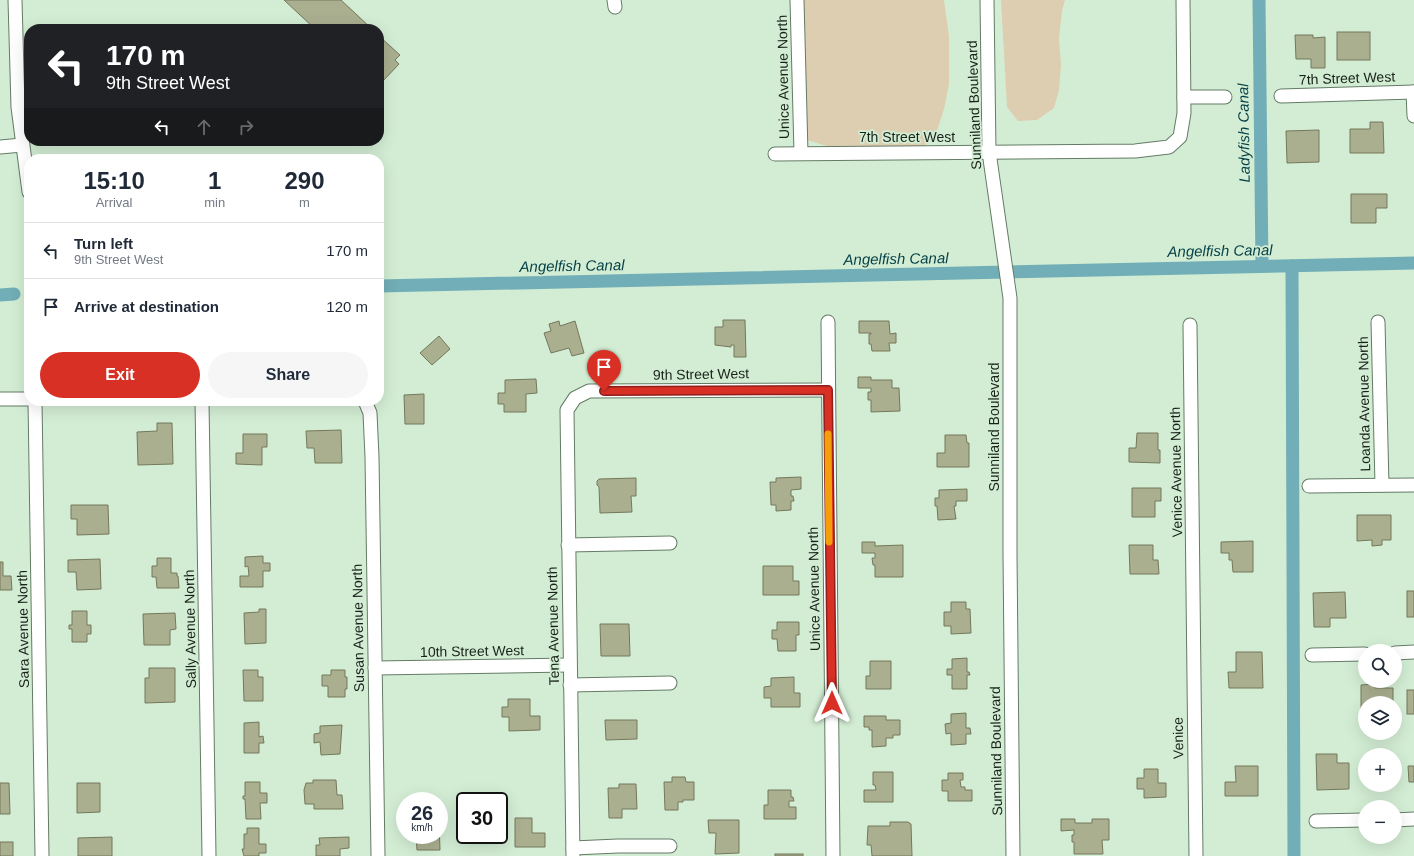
<!DOCTYPE html>
<html lang="en">
<head>
<meta charset="utf-8">
<style>
	body { margin:0; font-family:Helvetica,sans-serif; background:#f6f6f7; color:#1f2937; height:100vh; display:flex; flex-direction:column; font-size:15px; white-space:nowrap }
	* { box-sizing:border-box; margin:0 }
	p { font-size:13px; color:#747a83 }
	.icon { flex:none; width:22px; height:22px; fill:none; stroke:currentColor; stroke-width:2; stroke-linecap:round; stroke-linejoin:round }
	.map { position:relative; flex:1; overflow:hidden }
	.details { position:absolute; left:24px; top:154px; width:360px; height:252px; display:flex; flex-direction:column; background:#fff; border-radius:16px; box-shadow:0 4px 16px #0002 }
	.details>* { flex:none }
	.top-card { position:absolute; left:24px; top:24px; width:360px; height:122px; border-radius:16px; box-shadow:0 4px 16px #0002; background:#202124; color:#fff; overflow:hidden }
	.fabs { position:absolute; left:1358px; top:644px; display:grid; gap:8px }
	.fabs a { display:grid; place-items:center; width:44px; height:44px; border-radius:50%; background:#fff; box-shadow:0 4px 16px #0002; font-size:20px }
	.speed { position:absolute; left:396px; top:792px; display:flex; gap:8px; font-size:20px; font-weight:700; text-align:center }
	.speed>* { display:grid; place-content:center; width:52px; height:52px; border-radius:50%; background:#fff; box-shadow:0 4px 16px #0002; line-height:1 }
	.speed small { font-size:10px; font-weight:400 }
	.speed .limit { border:2px solid #111; border-radius:6px; background:#fff; color:#111 }
	.pin { position:absolute; display:grid; place-items:center; width:34px; height:34px; color:#fff; margin:-41px -17px; border-radius:50% 50% 50% 0; rotate:-45deg; box-shadow:0 0 4px #0007 }
	.pin .icon { rotate:45deg }
	.me { position:absolute; width:44px; margin:-22px; rotate:0deg; stroke-linejoin:round; filter:drop-shadow(0 0 3px #0008) }
	.turn { display:flex; align-items:center; gap:14px; height:84px; padding:0 16px; font-size:18px }
	.turn .icon { width:52px; height:52px; stroke-width:2.5 }
	.turn b { display:block; font-size:28px; line-height:34px }
	.lanes { display:flex; align-items:center; height:38px; padding:0 16px; background:#0003; justify-content:center; gap:20px; direction:ltr }
	.lanes .off { opacity:.35 }
	.eta { display:flex; justify-content:space-evenly; align-items:center; height:68px; text-align:center }
	.eta b { font-size:24px; font-weight:700; line-height:28px }
	.action { display:flex; gap:8px; margin-top:auto; padding:8px 16px }
	.action a { flex:1; height:46px; border-radius:24px; background:#d93025; color:#fff; font-size:16px; font-weight:700; line-height:46px; text-align:center }
	.action a+a { background:#f6f6f7; color:#1f2937 }
	ul { padding:0; list-style:none }
	li { display:flex; align-items:center; gap:12px; height:56px; padding:0 16px; border-top:1px solid #e0e1e3 }
	li div { flex:1 }
	li b { display:block; font-size:15px }
	li em { font-style:normal }
	.map>svg:first-child { display:block }
	.green { fill:#ddceb1 }
	.lines { fill:none; stroke-linecap:round; stroke-linejoin:round }
	.canal { stroke:#72aeb7; stroke-width:13 }
	.building { fill:#aaaf90; stroke:#74785a }
	.street-casing { stroke:#647b65; stroke-width:15 }
	.street { stroke:#fff; stroke-width:13 }
	.route-casing { stroke:#8d1f18; stroke-width:10 }
	.route { stroke:#d93025; stroke-width:7 }
	.slow { stroke:#f59e0b; stroke-width:7 }
	.labels { text-anchor:middle; stroke-width:3.5; stroke-linejoin:round; paint-order:stroke }
	.street-label { font-size:14px; fill:#182219; stroke:#d3edd4 }
	.water-label { font-size:15px; font-style:italic; fill:#043f46; stroke:#d3edd4 }
</style>
</head>
<body>
<div class="map">
<svg width="1414" height="856" viewBox="0 0 1414 856">
	<rect width="100%" height="100%" fill="#d3edd4"/>
	<!-- green -->
	<g class="green">
		<polygon points="802,0 944,0 949,36 949,84 944,109 937,131 929,143 917,150 847,152 807,140 804,115"/>
		<polygon points="1001,0 1065,0 1062,11 1059,38 1061,65 1059,90 1054,108 1037,120 1018,121 1007,107"/>
	</g>
	<g class="lines">
		<!-- canal -->
		<g class="canal">
			<polyline points="1259,0 1262,266"/>
			<polyline points="1292,266 1294,856"/>
			<polyline points="379,286 1414,263"/>
			<polyline points="0,295 14,294"/>
		</g>
	</g>
	<!-- building -->
	<g class="building">
		<polygon points="284,0 341,0 372,29 315,29"/>
		<rect x="1337" y="32" width="33" height="28"/>
		<polygon points="1295,35 1313,35 1313,38 1325,37 1325,68 1311,68 1311,59 1296,59"/>
		<polygon points="379,36 400,55 395,60 399,64 382,82 379,79"/>
		<polygon points="1370,122 1383,122 1384,153 1350,153 1350,129 1370,129"/>
		<polygon points="1319,130 1319,162 1287,163 1286,131"/>
		<polygon points="1351,194 1387,194 1387,208 1376,208 1376,223 1351,223"/>
		<polygon points="723,320 745,320 746,357 734,357 734,345 731,345 731,347 715,345 715,327 723,327"/>
		<polygon points="559,321 560,326 575,321 584,353 572,356 569,348 551,353 544,333 551,331 549,324"/>
		<polygon points="859,321 889,321 890,334 896,333 896,343 889,343 890,351 872,351 871,344 869,344 869,334 871,334 871,333 859,333"/>
		<polygon points="379,332 380,332 381,364 379,364"/>
		<polygon points="439,336 450,349 432,365 420,353"/>
		<polygon points="858,377 871,377 871,380 892,380 892,388 899,388 900,411 871,412 871,400 868,400 868,392 871,392 871,388 858,388"/>
		<polygon points="536,379 537,393 526,394 526,412 504,412 504,404 498,404 498,393 505,393 505,380"/>
		<polygon points="424,394 424,424 405,424 404,395"/>
		<polygon points="157,423 172,423 173,464 138,465 137,432 157,431"/>
		<polygon points="341,430 342,463 315,463 314,448 307,448 306,431"/>
		<polygon points="1137,433 1158,433 1158,450 1160,450 1160,463 1129,462 1129,448 1136,448"/>
		<polygon points="243,434 267,434 267,447 262,447 262,465 236,464 236,453 243,453"/>
		<polygon points="945,435 966,435 967,443 969,443 969,467 937,467 937,453 945,453"/>
		<polygon points="801,477 801,489 791,490 791,496 793,496 794,501 791,501 791,510 776,511 776,505 771,505 770,482 776,482 776,478"/>
		<polygon points="636,478 636,496 631,496 632,512 600,513 599,487 597,485 597,481 599,479"/>
		<polygon points="1132,488 1161,488 1161,501 1155,501 1155,517 1132,517"/>
		<polygon points="967,489 967,501 956,501 956,506 954,506 956,519 938,520 937,506 935,506 935,498 939,498 939,490"/>
		<polygon points="71,505 108,505 109,534 77,535 77,519 71,519"/>
		<polygon points="1357,515 1391,515 1391,540 1382,540 1382,545 1372,546 1372,540 1357,541"/>
		<polygon points="1253,541 1253,572 1233,572 1232,560 1229,560 1229,553 1221,553 1221,542"/>
		<polygon points="862,542 875,542 875,546 903,545 903,577 875,577 875,565 873,565 872,558 875,558 875,553 862,553"/>
		<polygon points="1129,545 1153,545 1153,560 1158,560 1159,574 1130,574"/>
		<polygon points="263,556 263,563 270,563 270,571 263,571 263,587 240,587 240,576 249,576 248,566 245,567 245,557"/>
		<polygon points="157,558 171,558 171,573 177,573 177,576 178,576 179,588 157,588 156,577 152,577 152,566 157,566"/>
		<polygon points="100,559 101,589 77,590 76,572 68,572 68,560"/>
		<polygon points="0,562 3,562 3,576 11,576 12,590 0,590"/>
		<polygon points="763,566 793,566 793,581 799,581 799,595 763,595"/>
		<rect x="1407" y="591" width="7" height="26"/>
		<polygon points="1345,592 1346,618 1330,618 1330,627 1314,627 1313,593"/>
		<polygon points="951,602 966,602 966,609 970,609 971,633 951,634 951,626 944,626 944,612 951,612"/>
		<polygon points="259,609 266,609 266,643 245,644 244,613 259,612"/>
		<polygon points="72,611 87,611 87,625 91,625 91,634 87,634 87,642 72,642 72,629 69,629 69,625 72,625"/>
		<polygon points="175,613 176,629 170,630 170,645 144,645 143,614"/>
		<polygon points="777,622 799,622 799,635 796,635 796,651 778,651 777,639 772,639 772,630 777,630"/>
		<polygon points="600,624 629,624 630,656 601,656"/>
		<polygon points="1236,652 1262,652 1263,688 1229,688 1228,672 1236,672"/>
		<polygon points="967,658 967,672 969,672 970,675 967,675 967,689 952,689 952,675 947,675 947,669 952,669 952,659"/>
		<polygon points="870,661 891,661 891,689 866,689 866,676 870,676"/>
		<polygon points="149,668 175,668 175,702 145,703 145,678 149,678"/>
		<polygon points="243,670 258,670 258,677 263,677 263,701 244,701"/>
		<polygon points="331,670 345,670 345,677 347,677 347,689 345,689 345,697 328,697 328,686 322,686 322,675 331,675"/>
		<polygon points="794,677 794,693 800,693 800,707 771,707 771,698 764,698 764,687 771,686 771,678"/>
		<polygon points="1375,684 1375,688 1393,688 1393,703 1365,703 1365,715 1361,715 1361,685"/>
		<rect x="1407" y="690" width="7" height="24"/>
		<polygon points="508,699 530,699 530,716 540,716 540,730 509,731 509,717 502,717 502,707 508,707"/>
		<polygon points="966,713 966,728 970,728 971,734 966,734 966,744 951,745 951,733 946,734 945,724 951,723 951,714"/>
		<polygon points="864,716 886,716 886,720 900,720 900,735 893,735 893,738 886,738 886,746 872,747 872,730 869,730 869,727 864,727"/>
		<polygon points="605,720 637,720 637,739 606,740"/>
		<polygon points="259,722 259,737 263,736 264,743 259,743 259,753 244,753 244,723"/>
		<polygon points="342,725 340,754 321,755 320,742 314,743 314,734 320,733 320,726"/>
		<polygon points="1316,754 1337,754 1337,763 1349,763 1349,789 1317,790"/>
		<polygon points="1235,766 1258,766 1258,796 1225,796 1225,782 1236,782"/>
		<polygon points="1408,766 1414,766 1414,782 1409,782"/>
		<polygon points="1144,769 1158,769 1158,783 1166,783 1166,797 1144,798 1144,789 1137,789 1137,778 1144,778"/>
		<polygon points="873,772 893,772 893,802 864,802 864,790 876,790 875,785 873,785"/>
		<polygon points="948,773 963,773 963,780 960,780 961,787 965,787 965,790 972,790 972,801 948,801 948,791 942,791 942,780 948,780"/>
		<polygon points="672,777 685,777 686,782 694,782 694,800 683,800 683,802 678,802 678,810 665,810 664,782 672,782"/>
		<polygon points="313,780 336,780 337,795 342,795 343,809 314,809 314,804 305,804 304,790 306,783 313,783"/>
		<polygon points="245,782 260,782 260,793 267,793 267,803 260,803 261,819 246,819 245,799 243,799 243,796 245,796"/>
		<polygon points="0,783 9,783 10,814 0,814"/>
		<polygon points="77,783 100,783 100,812 77,813"/>
		<polygon points="619,784 636,784 637,809 622,809 622,818 609,818 608,788 619,788"/>
		<polygon points="768,790 791,790 791,797 793,797 794,801 789,801 789,807 796,807 796,819 764,819 764,805 768,805"/>
		<polygon points="515,818 532,818 532,833 545,833 545,847 515,847"/>
		<polygon points="1061,819 1075,819 1075,823 1092,823 1092,819 1109,819 1109,840 1102,840 1103,854 1074,854 1074,842 1072,842 1072,835 1074,835 1074,830 1061,831"/>
		<polygon points="708,820 739,820 739,853 715,854 716,833 709,833"/>
		<polygon points="439,821 440,850 417,850 416,835 439,835"/>
		<polygon points="890,822 908,822 911,824 912,856 872,856 871,845 867,845 868,826 890,826"/>
		<polygon points="247,828 259,828 259,844 266,844 266,853 259,853 259,856 244,856 242,849 244,849 244,834 247,834"/>
		<polygon points="112,837 112,856 78,856 78,838"/>
		<polygon points="349,837 349,848 340,849 340,856 316,856 316,845 320,845 319,838"/>
		<rect x="0" y="842" width="13" height="14"/>
		<rect x="775" y="854" width="28" height="2"/>
	</g>
	<g class="lines">
		<defs>
			<g id="street">
				<polyline points="15,0 18,107 29,192"/>
				<polyline points="614,0 615,7"/>
				<polyline points="797,0 801,153"/>
				<polyline points="987,0 989,152 1010,298 1010,554 1013,856"/>
				<polyline points="1413,92 1414,116"/>
				<polyline points="1281,96 1414,92"/>
				<polyline points="1184,97 1225,97"/>
				<polyline points="0,147 22,145"/>
				<polyline points="775,154 1135,151 1169,147 1180,137 1184,113 1183,0"/>
				<polyline points="828,322 833,856"/>
				<polyline points="1378,322 1382,485"/>
				<polyline points="1190,325 1196,856"/>
				<polyline points="0,399 29,399"/>
				<polyline points="35,401 42,856"/>
				<polyline points="202,401 209,856"/>
				<polyline points="365,401 370,413 372,457 378,856"/>
				<polyline points="1309,486 1414,485"/>
				<polyline points="568,545 670,543"/>
				<polyline points="1395,653 1414,652"/>
				<polyline points="1312,655 1365,654"/>
				<polyline points="375,668 569,665"/>
				<polyline points="570,685 670,683"/>
				<polyline points="1395,820 1414,819"/>
				<polyline points="1316,821 1365,820"/>
				<polyline points="573,848 618,846 670,846"/>
				<polyline points="573,856 567,410 575,398 589,391 828,390"/>
			</g>
		</defs>
		<!-- street casing -->
		<use href="#street" class="street-casing"/>
		<!-- street -->
		<use href="#street" class="street"/>
	</g>
	<g class="lines">
		<defs>
			<polyline id="route" points="604,391 828,390 832,703"/>
		</defs>
		<!-- route casing -->
		<use href="#route" class="route-casing"/>
		<!-- route -->
		<use href="#route" class="route"/>
		<!-- slow -->
		<polyline class="slow" points="828,434 829,542"/>
	</g>
	<g class="labels">
		<!-- street labels -->
		<g class="street-label">
			<text transform="translate(783 77) rotate(-91)" y="5">Unice Avenue North</text>
			<text transform="translate(1347 78) rotate(-2)" y="5">7th Street West</text>
			<text transform="translate(974 105) rotate(-92)" y="5">Sunniland Boulevard</text>
			<text x="907" y="142">7th Street West</text>
			<text transform="translate(701 374) rotate(-1)" y="5">9th Street West</text>
			<text transform="translate(1364 404) rotate(-91)" y="5">Loanda Avenue North</text>
			<text transform="translate(994 427) rotate(-90)" y="5">Sunniland Boulevard</text>
			<text transform="translate(1176 472) rotate(-91)" y="5">Venice Avenue North</text>
			<text transform="translate(814 589) rotate(-91)" y="5">Unice Avenue North</text>
			<text transform="translate(553 626) rotate(-91)" y="5">Tena Avenue North</text>
			<text transform="translate(358 628) rotate(-91)" y="5">Susan Avenue North</text>
			<text transform="translate(23 629) rotate(-91)" y="5">Sara Avenue North</text>
			<text transform="translate(190 629) rotate(-91)" y="5">Sally Avenue North</text>
			<text transform="translate(472 651) rotate(-1)" y="5">10th Street West</text>
			<text transform="translate(1178 738) rotate(-91)" y="5">Venice</text>
			<text transform="translate(996 751) rotate(-91)" y="5">Sunniland Boulevard</text>
		</g>
		<!-- water labels -->
		<g class="water-label">
			<text transform="translate(1244 133) rotate(-91)" y="5">Ladyfish Canal</text>
			<text transform="translate(1220 251) rotate(-1)" y="5">Angelfish Canal</text>
			<text transform="translate(896 259) rotate(-1)" y="5">Angelfish Canal</text>
			<text transform="translate(572 266) rotate(-1)" y="5">Angelfish Canal</text>
		</g>
	</g>
</svg>
<div class="fabs">
<a><svg class="icon" aria-label="search" viewBox="0 0 24 24"><circle cx="10" cy="10" r="6"/><path d="M15 15l6 6"/></svg></a>
<a><svg class="icon" aria-label="layers" viewBox="0 0 24 24"><path d="M12 4l9 5-9 5-9-5zM3 14l9 5 9-5"/></svg></a>
<a>+</a>
<a>−</a>
</div>
<div class="speed"><div>26<small>km/h</small></div><div class="limit">30</div></div>
<div class="pin" style="left:604px;top:391px;background:#d93025"><svg class="icon" aria-label="arrive" viewBox="0 0 24 24"><path d="M6 21V4h12l-3 4 3 4H6"/></svg></div>
<svg class="me" style="left:832px;top:703px" viewBox="-20 -20 40 40"><path d="M0-17L14 15 0 8-14 15z" fill="#d93025" stroke="#fff" stroke-width="4"/></svg>
<div class="top-card">
<div class="turn"><svg class="icon" aria-label="left" viewBox="0 0 24 24"><path d="M17 20v-9H6M10 6l-5 5 5 5"/></svg><div><b>170 m</b>9th Street West</div></div>
<div class="lanes"><svg class="icon" aria-label="left" viewBox="0 0 24 24"><path d="M17 20v-9H6M10 6l-5 5 5 5"/></svg><svg class="icon off" aria-label="ahead" viewBox="0 0 24 24"><path d="M12 20V5M6 11l6-6 6 6"/></svg><svg class="icon off" aria-label="right" viewBox="0 0 24 24"><path d="M7 20v-9h11M14 6l5 5-5 5"/></svg></div>
</div>
<section class="details">
<div class="eta">
<div><b>15:10</b><p>Arrival</p></div>
<div><b>1</b><p>min</p></div>
<div><b>290</b><p>m</p></div>
</div>
<ul>
<li><svg class="icon" aria-label="left" viewBox="0 0 24 24"><path d="M17 20v-9H6M10 6l-5 5 5 5"/></svg><div><b>Turn left</b><p>9th Street West</p></div><em>170 m</em></li>
<li><svg class="icon" aria-label="arrive" viewBox="0 0 24 24"><path d="M6 21V4h12l-3 4 3 4H6"/></svg><div><b>Arrive at destination</b></div><em>120 m</em></li>
</ul>
<div class="action"><a>Exit</a><a>Share</a></div>
</section>
</div>
</body>
</html>
